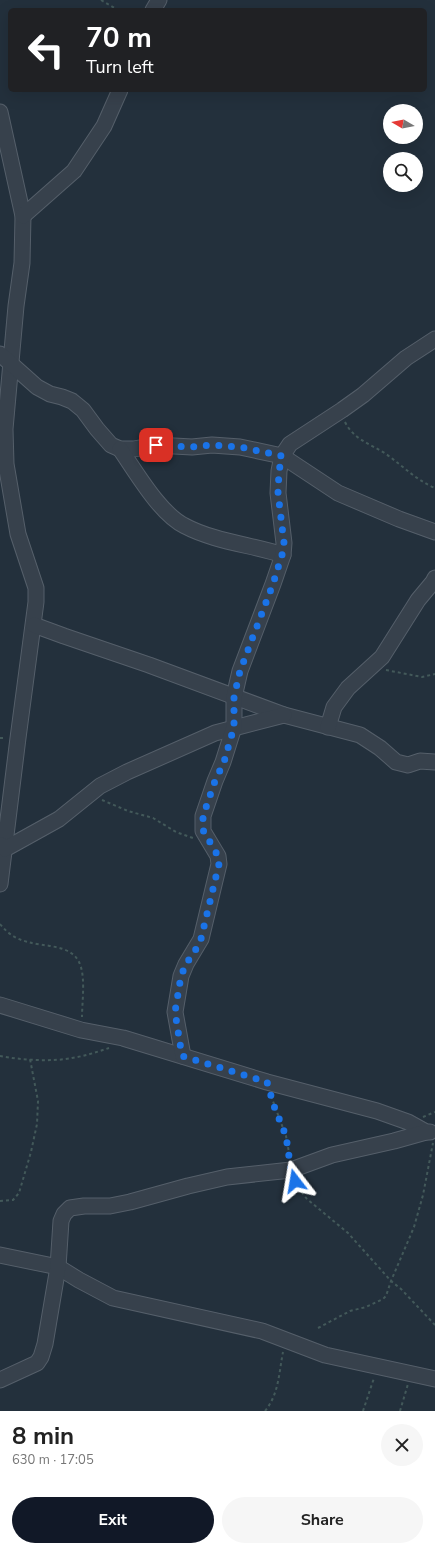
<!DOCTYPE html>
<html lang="en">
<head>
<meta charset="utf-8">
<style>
	body { margin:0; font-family:"Nunito Sans",sans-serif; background:#f6f6f6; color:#222; height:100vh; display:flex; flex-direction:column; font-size:15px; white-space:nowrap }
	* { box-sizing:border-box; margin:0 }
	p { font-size:13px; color:#767676 }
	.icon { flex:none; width:22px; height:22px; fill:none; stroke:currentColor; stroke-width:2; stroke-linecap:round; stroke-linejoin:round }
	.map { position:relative; height:1411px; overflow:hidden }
	.side { display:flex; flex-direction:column; background:#fff; flex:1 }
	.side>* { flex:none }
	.banner { position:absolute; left:8px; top:8px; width:419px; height:84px; border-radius:6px; box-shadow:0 4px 16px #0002; background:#202124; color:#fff; overflow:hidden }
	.needle { width:26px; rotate:280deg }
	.tools { position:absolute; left:383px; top:104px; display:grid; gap:8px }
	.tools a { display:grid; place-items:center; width:40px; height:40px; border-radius:50%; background:#fff; box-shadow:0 4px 16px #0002; font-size:20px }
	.pin { position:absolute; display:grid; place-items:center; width:34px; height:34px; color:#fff; margin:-17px; border-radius:8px; box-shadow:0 2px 6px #0006 }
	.me { position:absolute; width:44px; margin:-22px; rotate:346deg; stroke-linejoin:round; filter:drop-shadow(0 0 3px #0008) }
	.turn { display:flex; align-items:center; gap:14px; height:84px; padding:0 12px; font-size:18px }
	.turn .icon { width:52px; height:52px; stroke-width:2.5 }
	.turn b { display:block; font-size:28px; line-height:34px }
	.round { display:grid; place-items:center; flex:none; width:42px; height:42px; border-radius:21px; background:#f6f6f6 }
	.overview { display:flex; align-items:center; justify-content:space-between; height:68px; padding:0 12px }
	h1 { font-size:24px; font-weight:700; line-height:30px }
	.action { display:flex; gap:8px; margin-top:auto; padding:8px 12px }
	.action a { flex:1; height:46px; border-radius:24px; background:#111827; color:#fff; font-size:16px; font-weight:700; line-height:46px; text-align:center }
	.action a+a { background:#f6f6f6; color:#222 }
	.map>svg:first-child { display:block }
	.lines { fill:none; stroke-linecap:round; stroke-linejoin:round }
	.minor-casing { stroke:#555f6a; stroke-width:17 }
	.path { stroke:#43595a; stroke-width:2; stroke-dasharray:3 3; stroke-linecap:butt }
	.minor { stroke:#37414c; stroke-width:15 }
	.route { stroke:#1a73e8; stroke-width:7; stroke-dasharray:0 12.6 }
</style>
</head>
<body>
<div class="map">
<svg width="435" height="1411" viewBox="0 0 435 1411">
	<rect width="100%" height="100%" fill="#23303c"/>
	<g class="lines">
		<defs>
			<g id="minor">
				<polyline points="153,10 159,0"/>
				<polyline points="0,112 23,216 22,263 16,306 5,429 6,464 18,534 36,588 36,602 18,738 0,884"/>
				<polyline points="23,216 74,171 104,126 120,90"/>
				<polyline points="0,354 37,387 50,394 62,397 72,401 83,410 97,429 111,445 120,449 134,449 156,445 192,447 212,445 240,447 282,456 338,493 399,519 435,532"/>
				<path d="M120,449C136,472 160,514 185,526C213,541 252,545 283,555"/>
				<polyline points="34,625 64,636 149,665 284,715 360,735 380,748 396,762 408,765 420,761 435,762"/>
				<polyline points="328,727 334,707 348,688 382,657 418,600 433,582 435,578"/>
				<polyline points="1,845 5,849 59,819 100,786 127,772 215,733 284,715"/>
				<polyline points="0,1005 81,1030 123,1038 267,1082 377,1111 408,1122 426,1132 430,1132"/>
				<polyline points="183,1056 175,1012 181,976 186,964 201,939 219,864 218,856 203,831 203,816 215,781 223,762 234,727 234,697 240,671 273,584 283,555 284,543 278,493 279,471 282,456 290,444 342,410 363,395 406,358 435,339"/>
				<polyline points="0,1255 58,1267 79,1280 113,1298 262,1331 325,1355 435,1379"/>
				<polyline points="0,1380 37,1363 41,1357 45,1344 58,1267 61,1221 64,1214 70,1208 84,1206 110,1206 130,1202 188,1186 227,1177 291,1170 332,1155 394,1141 426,1132"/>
			</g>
		</defs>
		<!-- minor casing -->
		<use href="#minor" class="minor-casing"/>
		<!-- path -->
		<g class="path">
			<polyline points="101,0 118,10"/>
			<path d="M345,422C354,440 371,444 386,454C403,466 416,480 435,488"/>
			<polyline points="386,670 422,677 435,674"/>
			<polyline points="0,738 6,738"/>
			<polyline points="102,800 128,811 153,818 176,832 193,838"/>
			<path d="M0,924C8,934 16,939 28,942C44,947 70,944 79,962C86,976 82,1002 82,1017"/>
			<path d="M0,1056C21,1060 52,1062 72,1058C85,1056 97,1052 109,1048"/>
			<polyline points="271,1096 286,1136 290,1158"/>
			<polyline points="423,1117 435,1112"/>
			<polyline points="295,1182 299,1189 307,1199 348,1233 391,1281 401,1289 435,1325"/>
			<polyline points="0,1201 13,1200 19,1193 31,1152 37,1124 38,1101 30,1059"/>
			<polyline points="318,1328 350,1311 366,1307 383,1299 386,1296 391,1281 414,1227 423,1195 433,1143"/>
			<path d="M265,1411C279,1394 279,1372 283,1352"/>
			<polyline points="363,1411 374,1378"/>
			<polyline points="400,1411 408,1384"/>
		</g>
		<!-- minor -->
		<use href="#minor" class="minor"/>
	</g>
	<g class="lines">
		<!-- route -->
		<polyline class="route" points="156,445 192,447 212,445 240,447 282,456 279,471 278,493 284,543 282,555 273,584 240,671 234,697 234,727 224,762 215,781 203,816 203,830 218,856 219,864 200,943 186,964 181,976 175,1012 182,1056 267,1082 274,1106 286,1136 291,1170 295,1181"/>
	</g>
</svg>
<div class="tools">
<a><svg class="needle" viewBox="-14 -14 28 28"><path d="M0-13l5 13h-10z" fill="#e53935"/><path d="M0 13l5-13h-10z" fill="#767676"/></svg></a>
<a><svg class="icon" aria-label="search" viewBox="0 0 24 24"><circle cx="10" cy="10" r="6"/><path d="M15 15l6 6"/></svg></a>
</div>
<div class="pin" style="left:156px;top:445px;background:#d93025"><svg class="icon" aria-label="arrive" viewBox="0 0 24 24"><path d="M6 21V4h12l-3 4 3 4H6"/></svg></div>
<svg class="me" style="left:295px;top:1181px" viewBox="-20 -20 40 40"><path d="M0-17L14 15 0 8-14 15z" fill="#1a73e8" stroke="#fff" stroke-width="4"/></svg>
<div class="banner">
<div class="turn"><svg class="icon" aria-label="left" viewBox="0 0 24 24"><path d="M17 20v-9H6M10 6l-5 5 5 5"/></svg><div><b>70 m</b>Turn left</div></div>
</div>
</div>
<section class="side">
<div class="overview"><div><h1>8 min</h1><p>630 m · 17:05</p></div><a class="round"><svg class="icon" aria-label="close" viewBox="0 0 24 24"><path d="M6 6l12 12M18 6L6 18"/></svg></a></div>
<div class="action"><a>Exit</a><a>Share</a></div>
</section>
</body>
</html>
